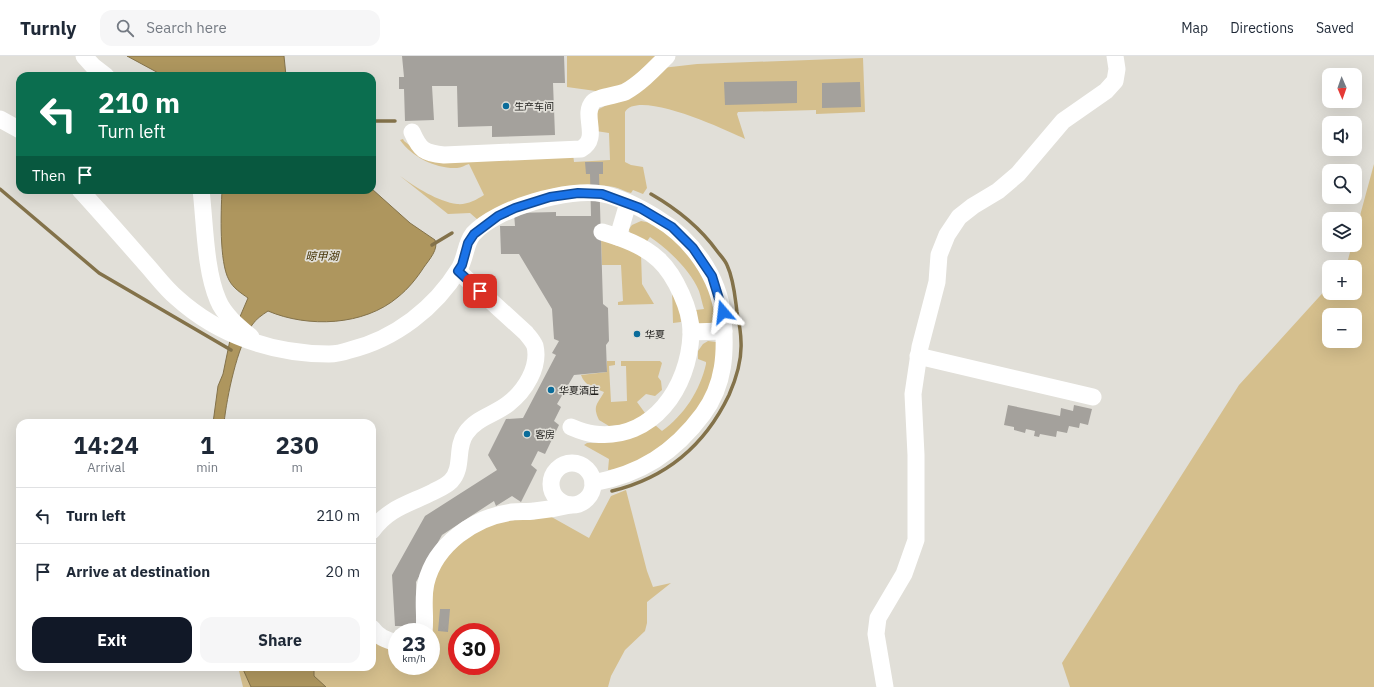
<!DOCTYPE html>
<html lang="en">
<head>
<meta charset="utf-8">
<style>
	body { margin:0; font-family:"IBM Plex Sans","Noto Sans SC",sans-serif; background:#f6f6f7; color:#1f2937; height:100vh; display:flex; flex-direction:column; font-size:15px; white-space:nowrap }
	* { box-sizing:border-box; margin:0 }
	p { font-size:13px; color:#747a83 }
	.icon { flex:none; width:22px; height:22px; fill:none; stroke:currentColor; stroke-width:2; stroke-linecap:round; stroke-linejoin:round }
	.map { position:relative; flex:1; overflow:hidden }
	.sheet { position:absolute; left:16px; top:363px; width:360px; height:252px; display:flex; flex-direction:column; background:#fff; border-radius:12px; box-shadow:0 4px 16px #0002 }
	.sheet>* { flex:none }
	.guide { position:absolute; left:16px; top:16px; width:360px; height:122px; border-radius:12px; box-shadow:0 4px 16px #0002; background:#0b6e4f; color:#fff; overflow:hidden }
	.needle { width:26px; rotate:178deg }
	.buttons { position:absolute; left:1322px; top:12px; display:grid; gap:8px }
	.buttons a { display:grid; place-items:center; width:40px; height:40px; border-radius:8px; background:#fff; box-shadow:0 4px 16px #0002; font-size:20px }
	.speed { position:absolute; left:388px; top:567px; display:flex; gap:8px; font-size:20px; font-weight:700; text-align:center }
	.speed>* { display:grid; place-content:center; width:52px; height:52px; border-radius:50%; background:#fff; box-shadow:0 4px 16px #0002; line-height:1 }
	.speed small { font-size:10px; font-weight:400 }
	.speed .limit { border:6px solid #d22; background:#fff; color:#111 }
	.pin { position:absolute; display:grid; place-items:center; width:34px; height:34px; color:#fff; margin:-17px; border-radius:8px; box-shadow:0 2px 6px #0006 }
	.me { position:absolute; width:44px; margin:-22px; rotate:343deg; stroke-linejoin:round; filter:drop-shadow(0 0 3px #0008) }
	.turn { display:flex; align-items:center; gap:14px; height:84px; padding:0 16px; font-size:18px }
	.turn .icon { width:52px; height:52px; stroke-width:2.5 }
	.turn b { display:block; font-size:28px; line-height:34px }
	.then { display:flex; align-items:center; height:38px; padding:0 16px; background:#0003; gap:8px; font-size:15px }
	.eta { display:flex; justify-content:space-evenly; align-items:center; height:68px; text-align:center }
	.eta b { font-size:24px; font-weight:700; line-height:28px }
	.cta { display:flex; gap:8px; margin-top:auto; padding:8px 16px }
	.cta a { flex:1; height:46px; border-radius:12px; background:#111827; color:#fff; font-size:16px; font-weight:700; line-height:46px; text-align:center }
	.cta a+a { background:#f6f6f7; color:#1f2937 }
	ul { padding:0; list-style:none }
	li { display:flex; align-items:center; gap:12px; height:56px; padding:0 16px; border-top:1px solid #e0e1e3 }
	li div { flex:1 }
	li b { display:block; font-size:15px }
	li em { font-style:normal }
	header { display:flex; align-items:center; gap:24px; box-sizing:border-box; height:56px; padding:0 20px; background:#fff; border-bottom:1px solid #e0e1e3 }
	header strong { font-size:19px }
	nav { display:flex; gap:22px; margin-inline-start:auto; font-size:14px }
	.search { width:280px; height:36px; background:#f6f6f7; display:flex; align-items:center; gap:10px; box-sizing:border-box; padding:0 14px; border-radius:12px; color:#747a83; font-size:15px }
	.map>svg:first-child { display:block }
	.green { fill:#d5bf8d; fill-rule:evenodd }
	.water { fill:#ae965e; stroke:#83724a }
	.lines { fill:none; stroke-linecap:round; stroke-linejoin:round }
	.stream { stroke:#83724a; stroke-width:3.5 }
	.building { fill:#a4a19c }
	.minor { stroke:#fff; stroke-width:17 }
	.route-casing { stroke:#114b97; stroke-width:10 }
	.route { stroke:#1a73e8; stroke-width:7 }
	.poi-dot { fill:#0a6c9a; stroke:#e1dfd8; stroke-width:1.5 }
	.labels { text-anchor:middle; stroke-width:3.5; stroke-linejoin:round; paint-order:stroke }
	.poi-label { font-size:10px; fill:#1f1e1c; stroke:#e1dfd8; text-anchor:start }
	.water-label { font-size:11px; font-style:italic; fill:#413000; stroke:#e1dfd8 }
</style>
</head>
<body>
<header>
<strong>Turnly</strong>
<div class="search"><svg class="icon" aria-label="search" viewBox="0 0 24 24"><circle cx="10" cy="10" r="6"/><path d="M15 15l6 6"/></svg>Search here</div>
<nav><a>Map</a><a>Directions</a><a>Saved</a></nav>
</header>
<div class="map">
<svg width="1374" height="631" viewBox="0 0 1374 631">
	<rect width="100%" height="100%" fill="#e1dfd8"/>
	<!-- green -->
	<g class="green">
		<polygon points="567,0 658,0 619,33 603,36 567,31"/>
		<path d="M863,2L865,56L816,58V54L738,56L737,58L745,83C726,74 638,33 625,56V106L631,109L643,111L647,132L643,138L633,134L631,137C625,136 620,132 614,131C606,129 597,130 589,130C543,129 517,143 478,164L470,157L448,158L400,120C415,131 439,146 457,148C467,149 476,144 484,139L469,108C465,109 461,112 457,112C436,113 412,101 400,84L403,83L404,85L421,98H573L574,106L610,104L609,77L596,75V60L599,53L615,45L662,12L697,8Z"/>
		<path d="M1374,108V631H1070L1062,607L1239,329L1329,230V237H1355V211H1346L1352,189H1355V178ZM1329,259H1355V285H1329Z"/>
		<path d="M641,165L656,168L687,195L707,226L718,267L701,269L698,266L696,254L704,253C702,247 701,241 699,235C691,215 668,193 650,181L645,188L630,179L629,173L632,169Z"/>
		<polygon points="601,183 641,198 642,228 654,248 618,249 618,246 623,245 621,209 602,209"/>
		<polygon points="672,233 680,256 681,266 673,267"/>
		<path d="M708,285L716,286L719,290L710,331L701,350L686,369L646,402L617,413L608,414L609,403L584,389L587,387L613,386L655,369L662,375C684,359 700,335 706,308V306L698,303V295L703,288Z"/>
		<path d="M607,305H615V309L609,310L611,346L627,345L626,310H621V305H660L662,307L658,321L661,325L662,334L655,340L646,338L637,346L645,357L631,368L609,370L599,364C592,349 598,348 604,336C594,332 585,330 581,319L607,316Z"/>
		<path d="M626,434L647,515L653,531L671,527L647,546V567L645,575L625,594L611,620L608,631H243L238,611H372V578L397,594V610H431V576H428L435,519L452,491L491,466L548,459L589,482L611,440ZM457,576H491V610H457Z"/>
	</g>
	<!-- water -->
	<g class="water">
		<polygon points="127,0 284,0 286,20 164,20"/>
		<path d="M372,133L410,167L435,184C439,193 429,204 424,211C417,222 408,233 398,241C364,270 308,272 268,255C262,259 256,263 252,269C237,291 227,340 224,367H213L218,330L223,318L230,284L248,242C241,237 233,232 229,224C219,206 221,156 222,134Z"/>
		<polygon points="242,611 314,611 314,620 326,631 251,631"/>
	</g>
	<g class="lines">
		<!-- stream -->
		<g class="stream">
			<polyline points="372,65 395,65"/>
			<polyline points="0,133 99,217 231,294"/>
			<polyline points="432,189 452,177"/>
			<path d="M612,435C666,422 705,389 729,339C736,323 742,304 741,286C741,276 739,266 737,256C735,241 734,224 727,209C725,204 720,199 717,195C699,170 677,153 651,138"/>
		</g>
	</g>
	<!-- building -->
	<g class="building">
		<polygon points="402,0 564,0 565,27 553,27 555,79 492,81 492,70 458,71 457,30 432,30 434,64 405,65 404,33 399,33 399,21 404,21"/>
		<polygon points="797,25 797,47 725,49 724,26"/>
		<polygon points="860,26 861,51 822,52 822,27"/>
		<polygon points="585,106 603,106 603,118 599,118 603,248 608,252 609,285 606,289 607,316 574,319 557,348 561,351 554,365 559,369 545,398 538,395 531,409 537,414 521,446 512,440 496,450 494,445 442,479 416,526 417,570 395,570 392,519 425,460 497,414 488,399 506,363 523,362 556,299 552,297 559,285 554,283 552,253 519,198 501,198 500,170 515,170 514,157 556,156 556,160 591,160 590,118 586,118"/>
		<polygon points="1008,349 1060,360 1061,352 1073,355 1074,349 1092,353 1088,369 1080,367 1079,372 1069,370 1067,377 1057,375 1056,381 1040,378 1039,381 1034,380 1035,375 1026,373 1025,377 1014,374 1014,371 1004,369"/>
		<polygon points="440,553 450,553 448,576 438,575"/>
	</g>
	<g class="lines">
		<!-- minor -->
		<g class="minor">
			<polyline points="84,0 93,10 106,20"/>
			<polyline points="0,63 20,74"/>
			<path d="M412,76C420,94 424,97 444,99L581,93C601,82 581,59 593,46C596,42 617,39 625,36C641,27 654,13 667,0"/>
			<path d="M80,134C102,158 123,182 144,206C155,218 165,232 177,242C219,280 274,298 329,298C337,298 344,296 350,294C395,283 435,252 459,213C466,202 465,188 473,178C496,152 570,131 603,138C622,142 641,152 657,162C691,182 719,220 723,261C726,296 725,328 703,358C674,397 641,418 593,427"/>
			<path d="M201,134C205,167 205,214 218,244C224,259 239,271 251,281"/>
			<polyline points="618,181 628,147"/>
			<polyline points="691,276 724,275"/>
			<polyline points="918,300 1093,341"/>
			<path d="M571,371C578,374 586,377 594,378C653,385 689,331 691,278C692,255 675,219 659,204C643,189 622,182 602,176"/>
			<circle cx="572" cy="428" r="21"/>
			<path d="M372,475C388,452 409,448 433,436C439,433 446,430 451,425C464,411 455,392 466,377C476,362 494,359 508,348C525,335 540,311 535,290C533,285 529,281 526,277L458,215"/>
			<path d="M372,572C378,581 386,584 397,587"/>
			<path d="M424,576C426,560 422,543 426,527C435,489 474,461 512,456C519,455 527,456 534,455C546,454 558,452 570,449"/>
			<polyline points="885,631 876,578 878,562 904,518 916,484 916,399 913,338 920,291 937,226 939,199 947,179 959,161 973,150 998,135 1018,118 1063,65 1106,35 1115,25 1117,13 1115,0"/>
		</g>
	</g>
	<g class="lines">
		<defs>
			<polyline id="route" points="480,235 458,215 462,209 468,187 474,178 498,160 515,152 550,141 578,137 602,138 640,152 672,171 693,192 712,220 723,256"/>
		</defs>
		<!-- route casing -->
		<use href="#route" class="route-casing"/>
		<!-- route -->
		<use href="#route" class="route"/>
	</g>
	<!-- markers -->
	<g class="poi-dot">
		<circle cx="506" cy="50" r="4"/>
		<circle cx="637" cy="278" r="4"/>
		<circle cx="551" cy="334" r="4"/>
		<circle cx="527" cy="378" r="4"/>
	</g>
	<g class="labels">
		<!-- poi labels -->
		<g class="poi-label">
			<text x="514" y="54">生产车间</text>
			<text x="645" y="282">华夏</text>
			<text x="559" y="338">华夏酒庄</text>
			<text x="535" y="382">客房</text>
		</g>
		<!-- water labels -->
		<g class="water-label">
			<text x="322" y="204">晾甲湖</text>
		</g>
	</g>
</svg>
<div class="buttons">
<a><svg class="needle" viewBox="-14 -14 28 28"><path d="M0-13l5 13h-10z" fill="#e53935"/><path d="M0 13l5-13h-10z" fill="#747a83"/></svg></a>
<a><svg class="icon" aria-label="sound" viewBox="0 0 24 24"><path d="M4 9h4l5-4v14l-5-4H4zM17 9q2 3 0 6"/></svg></a>
<a><svg class="icon" aria-label="search" viewBox="0 0 24 24"><circle cx="10" cy="10" r="6"/><path d="M15 15l6 6"/></svg></a>
<a><svg class="icon" aria-label="layers" viewBox="0 0 24 24"><path d="M12 4l9 5-9 5-9-5zM3 14l9 5 9-5"/></svg></a>
<a>+</a>
<a>−</a>
</div>
<div class="speed"><div>23<small>km/h</small></div><div class="limit">30</div></div>
<div class="pin" style="left:480px;top:235px;background:#d93025"><svg class="icon" aria-label="arrive" viewBox="0 0 24 24"><path d="M6 21V4h12l-3 4 3 4H6"/></svg></div>
<svg class="me" style="left:723px;top:256px" viewBox="-20 -20 40 40"><path d="M0-17L14 15 0 8-14 15z" fill="#1a73e8" stroke="#fff" stroke-width="4"/></svg>
<div class="guide">
<div class="turn"><svg class="icon" aria-label="left" viewBox="0 0 24 24"><path d="M17 20v-9H6M10 6l-5 5 5 5"/></svg><div><b>210 m</b>Turn left</div></div>
<div class="then">Then<svg class="icon" aria-label="arrive" viewBox="0 0 24 24"><path d="M6 21V4h12l-3 4 3 4H6"/></svg></div>
</div>
<section class="sheet">
<div class="eta">
<div><b>14:24</b><p>Arrival</p></div>
<div><b>1</b><p>min</p></div>
<div><b>230</b><p>m</p></div>
</div>
<ul>
<li><svg class="icon" aria-label="left" viewBox="0 0 24 24"><path d="M17 20v-9H6M10 6l-5 5 5 5"/></svg><div><b>Turn left</b></div><em>210 m</em></li>
<li><svg class="icon" aria-label="arrive" viewBox="0 0 24 24"><path d="M6 21V4h12l-3 4 3 4H6"/></svg><div><b>Arrive at destination</b></div><em>20 m</em></li>
</ul>
<div class="cta"><a>Exit</a><a>Share</a></div>
</section>
</div>
</body>
</html>
